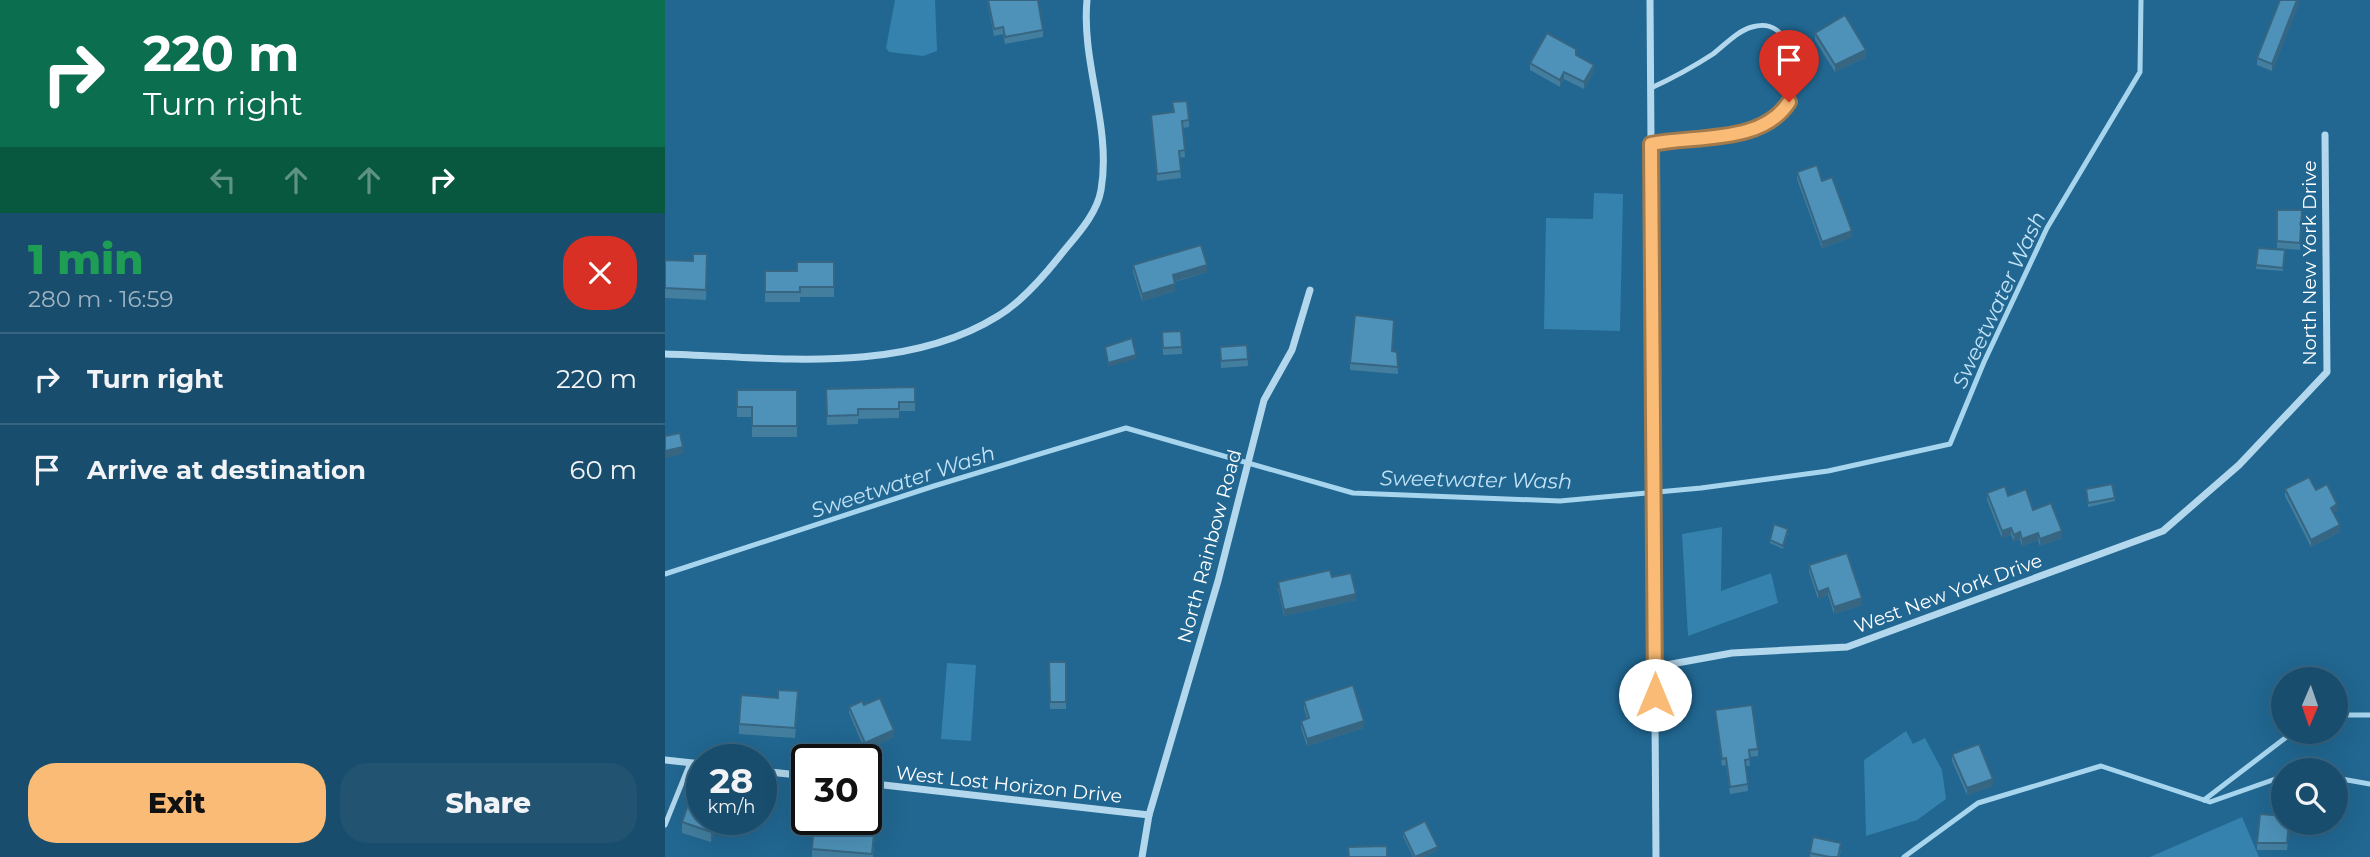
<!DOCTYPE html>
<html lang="en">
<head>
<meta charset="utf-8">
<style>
	body { margin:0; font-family:Montserrat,sans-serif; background:#225472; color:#f1f3f6; height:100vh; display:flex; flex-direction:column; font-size:26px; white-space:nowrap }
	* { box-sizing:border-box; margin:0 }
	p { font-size:23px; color:#9fb4c2 }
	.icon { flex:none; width:38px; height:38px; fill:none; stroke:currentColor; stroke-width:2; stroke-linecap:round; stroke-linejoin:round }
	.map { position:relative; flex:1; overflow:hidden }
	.side { display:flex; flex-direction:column; background:#194d6d; width:665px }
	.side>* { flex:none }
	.hud { background:#0b6e4f; color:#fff; overflow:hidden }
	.needle { width:46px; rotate:182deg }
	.buttons { position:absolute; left:1606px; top:667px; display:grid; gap:14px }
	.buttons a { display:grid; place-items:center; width:77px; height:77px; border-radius:50%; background:#194d6d; box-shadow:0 7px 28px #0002,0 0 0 2px #376480; font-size:35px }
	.speed { position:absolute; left:21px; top:744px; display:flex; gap:14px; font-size:35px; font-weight:700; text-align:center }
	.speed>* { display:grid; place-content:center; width:91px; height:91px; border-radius:50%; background:#194d6d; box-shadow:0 7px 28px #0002,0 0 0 2px #376480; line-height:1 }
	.speed small { font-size:18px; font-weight:400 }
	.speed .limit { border:4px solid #111; border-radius:10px; background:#fff; color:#111 }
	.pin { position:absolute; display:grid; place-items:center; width:60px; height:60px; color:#fff; margin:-72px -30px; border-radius:50% 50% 50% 0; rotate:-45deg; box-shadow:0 0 7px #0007 }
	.pin .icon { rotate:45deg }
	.me { position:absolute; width:77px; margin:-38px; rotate:0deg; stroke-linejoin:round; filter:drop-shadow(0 0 5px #0008) }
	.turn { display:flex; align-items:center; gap:24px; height:147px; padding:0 28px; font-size:32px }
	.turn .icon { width:91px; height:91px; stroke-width:2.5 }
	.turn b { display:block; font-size:49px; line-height:60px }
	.lanes { display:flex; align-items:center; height:66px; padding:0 28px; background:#0003; justify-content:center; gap:35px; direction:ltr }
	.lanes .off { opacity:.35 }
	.round { display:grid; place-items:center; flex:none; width:74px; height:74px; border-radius:28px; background:#225472 }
	.head { display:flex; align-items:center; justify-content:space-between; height:119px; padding:0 28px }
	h1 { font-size:42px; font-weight:800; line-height:52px; color:#1e9e55 }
	.primary-button { display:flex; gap:14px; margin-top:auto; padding:14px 28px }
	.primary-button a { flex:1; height:80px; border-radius:28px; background:#f9bb75; color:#111; font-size:28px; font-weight:800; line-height:80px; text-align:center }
	.primary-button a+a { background:#225472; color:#f1f3f6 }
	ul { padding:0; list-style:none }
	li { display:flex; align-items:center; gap:21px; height:91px; padding:0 28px; border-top:2px solid #376480 }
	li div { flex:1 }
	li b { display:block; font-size:26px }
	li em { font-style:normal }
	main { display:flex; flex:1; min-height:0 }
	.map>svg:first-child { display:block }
	.green { fill:#3582ae }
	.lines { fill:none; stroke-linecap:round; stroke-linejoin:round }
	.stream { stroke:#a7d5ee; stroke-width:5 }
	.lane { stroke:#b3d8ed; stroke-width:5 }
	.street { stroke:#b3d8ed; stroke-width:7 }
	.wall { fill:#437e9f }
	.shaded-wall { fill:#376682 }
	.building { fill:#4e92b9; stroke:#376682; stroke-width:2 }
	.route-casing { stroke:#a27a4c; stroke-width:18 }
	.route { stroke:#f9bb75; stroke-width:12 }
	.labels { text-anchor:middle; stroke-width:5; stroke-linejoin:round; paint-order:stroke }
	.street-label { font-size:19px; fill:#fff; stroke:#216791 }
	.water-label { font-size:21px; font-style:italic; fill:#c2e2f5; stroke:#216791 }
</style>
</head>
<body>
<main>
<section class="side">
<div class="hud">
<div class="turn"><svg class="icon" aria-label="right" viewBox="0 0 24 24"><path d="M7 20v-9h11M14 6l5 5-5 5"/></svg><div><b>220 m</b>Turn right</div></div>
<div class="lanes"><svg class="icon off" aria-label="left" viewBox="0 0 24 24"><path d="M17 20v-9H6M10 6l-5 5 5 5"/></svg><svg class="icon off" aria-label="ahead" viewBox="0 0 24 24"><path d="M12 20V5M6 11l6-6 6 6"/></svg><svg class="icon off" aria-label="ahead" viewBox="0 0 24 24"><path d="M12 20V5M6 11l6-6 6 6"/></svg><svg class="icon" aria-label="right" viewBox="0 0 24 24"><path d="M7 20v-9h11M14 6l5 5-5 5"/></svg></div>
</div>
<div class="head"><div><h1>1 min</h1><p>280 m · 16:59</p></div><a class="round" style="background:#d93025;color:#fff"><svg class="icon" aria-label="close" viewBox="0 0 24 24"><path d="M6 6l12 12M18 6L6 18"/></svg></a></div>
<ul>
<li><svg class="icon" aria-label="right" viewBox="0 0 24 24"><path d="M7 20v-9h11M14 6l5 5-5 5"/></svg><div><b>Turn right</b></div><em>220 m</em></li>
<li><svg class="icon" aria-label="arrive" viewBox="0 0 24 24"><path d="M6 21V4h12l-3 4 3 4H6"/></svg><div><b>Arrive at destination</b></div><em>60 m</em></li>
</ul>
<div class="primary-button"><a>Exit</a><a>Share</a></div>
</section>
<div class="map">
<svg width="1705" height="857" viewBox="0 0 1705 857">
	<rect width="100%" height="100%" fill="#216791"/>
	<!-- green -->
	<g class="green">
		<polygon points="230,0 270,0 272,51 258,56 224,52 221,48"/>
		<polygon points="929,193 958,194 955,331 879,329 881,218 928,219"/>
		<polygon points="1057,527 1056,591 1106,573 1113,603 1023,636 1017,534"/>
		<polygon points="282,663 311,665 306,741 276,739"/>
		<polygon points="1241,731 1248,744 1260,738 1277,770 1281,799 1252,820 1201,836 1199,760"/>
		<polygon points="1577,817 1594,857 1485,857"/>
	</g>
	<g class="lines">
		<!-- stream -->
		<g class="stream">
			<polyline points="0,574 269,486 461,428 688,493 895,501 1036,488 1163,471 1285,444 1319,362 1382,228 1475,72 1476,0"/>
			<polyline points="1671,715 1705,715"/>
			<polyline points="1671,778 1705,784"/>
			<polyline points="1539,800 1628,732"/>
			<polyline points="1239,857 1313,803 1436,766 1545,802 1619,776"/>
		</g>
		<!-- lane -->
		<g class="lane">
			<path d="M986,88C1008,78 1028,67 1048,54C1060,45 1072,31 1087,27C1127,15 1134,74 1124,101C1120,113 1108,121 1098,127C1079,138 1013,139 986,144"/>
			<polyline points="0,825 25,763"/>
		</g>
		<!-- street -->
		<g class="street">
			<polyline points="985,0 991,857"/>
			<path d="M0,354C108,357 237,376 333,316C355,303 378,277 394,257C409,238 432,215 436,190C447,127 416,63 422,0"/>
			<polyline points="990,667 1067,653 1182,647 1498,531 1574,465 1662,372 1660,135"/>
			<polyline points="0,760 37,764"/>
			<polyline points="96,771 142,776"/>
			<polyline points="201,783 484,815"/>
			<polyline points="477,857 484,815 553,581 599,400 627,350 645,290"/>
		</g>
	</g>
	<!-- wall -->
	<g class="wall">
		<polygon points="322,0 373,0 378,30 378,37 340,44 338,34 329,36"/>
		<polygon points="1634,0 1634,3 1607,71 1592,65 1592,58"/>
		<polygon points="1150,33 1201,57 1170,72 1150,40"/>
		<polygon points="865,63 929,71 919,89 899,79 895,87 865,70"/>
		<polygon points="507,102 524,120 524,127 518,128 520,157 514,158 516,178 492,181 486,115 508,112"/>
		<polygon points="1132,172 1157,181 1187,237 1157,248 1132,179"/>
		<polygon points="1612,210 1637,210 1635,250 1612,248"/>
		<polygon points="1593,248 1620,250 1618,271 1591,269"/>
		<polygon points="42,254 41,300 0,298 0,260 28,261"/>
		<polygon points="169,262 169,297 135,297 135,302 100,302 100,271 132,271"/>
		<polygon points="468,265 542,272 510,282 510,291 477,301 468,272"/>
		<polygon points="516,331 517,354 498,355 497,332"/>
		<polygon points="582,345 583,366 556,368 555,347"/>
		<polygon points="727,351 732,352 733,374 685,370 685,363"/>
		<polygon points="250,387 250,411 234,411 234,418 193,419 193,424 162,425 161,389"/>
		<polygon points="72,390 132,390 132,437 87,437 87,417 72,417"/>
		<polygon points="1421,489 1450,498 1450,501 1423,507"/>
		<polygon points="1620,489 1651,490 1672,511 1668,513 1675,532 1646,547 1620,496"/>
		<polygon points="1322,493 1343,496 1368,510 1397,538 1375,546 1373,540 1357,546 1355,539 1349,541 1346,535 1337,538 1322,500"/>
		<polygon points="1123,533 1118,549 1105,543 1105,540"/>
		<polygon points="1144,565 1197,605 1169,614 1163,595 1153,599 1144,572"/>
		<polygon points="667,577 691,600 619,616 613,589 613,582"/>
		<polygon points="384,662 401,662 401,709 385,709"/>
		<polygon points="113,698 133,702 130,738 74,734 74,724"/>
		<polygon points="639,701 699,728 642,746 636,728 636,721 642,719 639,708"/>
		<polygon points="199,705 229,737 200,750 184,713 184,707"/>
		<polygon points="1050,710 1093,749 1093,756 1084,757 1085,766 1081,766 1083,791 1065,794 1061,765 1057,766"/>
		<polygon points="1287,754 1328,786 1302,795 1287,761"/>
		<polygon points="53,819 46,842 17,833 17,822"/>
		<polygon points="1625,822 1622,850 1592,850 1592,843"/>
		<polygon points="738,832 773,850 759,857 748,857 738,836"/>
		<polygon points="210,835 208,857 147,857 147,849"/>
		<polygon points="1176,850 1174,857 1145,857 1145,853"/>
	</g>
	<!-- shaded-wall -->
	<g class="shaded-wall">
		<polygon points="1632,0 1634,0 1634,3 1607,71 1607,64"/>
		<polygon points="1201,50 1201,57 1170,72 1170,65"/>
		<polygon points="929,65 929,71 919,89 919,82"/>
		<polygon points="899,72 899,79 895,87 895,80"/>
		<polygon points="1187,231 1187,237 1157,248 1157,242"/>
		<polygon points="542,265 542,272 508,282 508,275"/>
		<polygon points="510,284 510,291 477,301 477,294"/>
		<polygon points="471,355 471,359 443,367 443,363"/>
		<polygon points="18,447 18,454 0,458 0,451"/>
		<polygon points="1672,504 1672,511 1666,515 1666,508"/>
		<polygon points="1675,525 1675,532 1646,547 1646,540"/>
		<polygon points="1346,528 1346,535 1337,538 1337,531"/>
		<polygon points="1397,531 1397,538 1375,546 1375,539"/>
		<polygon points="1355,532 1355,539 1349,541 1349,535"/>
		<polygon points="1373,533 1373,540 1357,546 1357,539"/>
		<polygon points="1163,588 1163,595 1153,599 1153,592"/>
		<polygon points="691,594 691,600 619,616 619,610"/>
		<polygon points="1197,598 1197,605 1169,614 1169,607"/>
		<polygon points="699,721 699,728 642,746 642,739"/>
		<polygon points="229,730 229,737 200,750 200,743"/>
		<polygon points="1328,779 1328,786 1302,795 1302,788"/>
		<polygon points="50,819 53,819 46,842 46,832"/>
		<polygon points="773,847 773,850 759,857 752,857"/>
	</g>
	<!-- building -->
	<g class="building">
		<polygon points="323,0 373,0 378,30 340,37 338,27 329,29"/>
		<polygon points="1615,0 1632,0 1607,64 1592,58"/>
		<polygon points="1180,15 1201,50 1170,65 1150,33"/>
		<polygon points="882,33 911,49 911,55 929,65 919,82 899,72 895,80 865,63"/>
		<polygon points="522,101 524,120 517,121 520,150 514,151 516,171 492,174 486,115 509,112 507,102"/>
		<polygon points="1152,165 1157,181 1167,177 1187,231 1157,242 1132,172"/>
		<polygon points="1612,210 1637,210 1635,243 1612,241"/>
		<polygon points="536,245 542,265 508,275 510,284 477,294 468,265"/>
		<polygon points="1593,248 1620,250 1618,268 1591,265"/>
		<polygon points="28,254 42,254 41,290 0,288 0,260 28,261"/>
		<polygon points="132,262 169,262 169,287 135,287 135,292 100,292 100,271 132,271"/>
		<polygon points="690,315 729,320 727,351 732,352 733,367 685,363"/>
		<polygon points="516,331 517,347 498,348 497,332"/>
		<polygon points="467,338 471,355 443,363 440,347"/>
		<polygon points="582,345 583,359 556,361 555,347"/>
		<polygon points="250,387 250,402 234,402 234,409 193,409 193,415 162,416 161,389"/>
		<polygon points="72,390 132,390 132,426 87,426 87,407 72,407"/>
		<polygon points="15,433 18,447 0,451 0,436"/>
		<polygon points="1644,477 1651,490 1662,484 1672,504 1666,508 1675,525 1646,540 1620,489"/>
		<polygon points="1447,484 1450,498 1423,503 1421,489"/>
		<polygon points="1340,486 1343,496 1361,489 1368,510 1386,503 1397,531 1375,539 1373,533 1357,539 1355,532 1349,535 1346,528 1337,531 1322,493"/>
		<polygon points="1109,524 1123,529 1118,546 1105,540"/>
		<polygon points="1182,553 1197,598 1169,607 1163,588 1153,592 1144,565"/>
		<polygon points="665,570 667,577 686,573 691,594 619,610 613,582"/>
		<polygon points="384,662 401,662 401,702 385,702"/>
		<polygon points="688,685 699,721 642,739 636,721 644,718 639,701"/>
		<polygon points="113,690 133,691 130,728 74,724 76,695 113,698"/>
		<polygon points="215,698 229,730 200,743 184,707 197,701 199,705"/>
		<polygon points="1087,705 1093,749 1084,750 1085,759 1080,760 1083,784 1065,787 1061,758 1057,759 1050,710"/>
		<polygon points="1314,744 1328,779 1302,788 1287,754"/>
		<polygon points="33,776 37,777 37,819 50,819 46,832 17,822"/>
		<polygon points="1595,814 1619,816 1619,822 1624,822 1622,843 1592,843"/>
		<polygon points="149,820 210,825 207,854 147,849"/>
		<polygon points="760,821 773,847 750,857 738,832"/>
		<polygon points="1148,837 1176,843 1173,857 1165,857 1145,853"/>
		<polygon points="722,846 722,857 684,857 683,847"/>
	</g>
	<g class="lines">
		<defs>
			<path id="route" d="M990,695L986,144C1032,135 1097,144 1124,102"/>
		</defs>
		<!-- route casing -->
		<use href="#route" class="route-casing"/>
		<!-- route -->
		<use href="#route" class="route"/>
	</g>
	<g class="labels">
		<!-- street labels -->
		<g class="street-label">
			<text transform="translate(1644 263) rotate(-90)" y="7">North New York Drive</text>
			<text transform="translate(544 546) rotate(-75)" y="7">North Rainbow Road</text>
			<text transform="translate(1283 593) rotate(-20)" y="7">West New York Drive</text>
			<text transform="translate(344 784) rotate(6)" y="7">West Lost Horizon Drive</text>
		</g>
		<!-- water labels -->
		<g class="water-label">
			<text transform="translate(1334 300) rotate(-65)" y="7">Sweetwater Wash</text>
			<text transform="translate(811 480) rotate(1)" y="7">Sweetwater Wash</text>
			<text transform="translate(238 482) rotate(-18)" y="7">Sweetwater Wash</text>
		</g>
	</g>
</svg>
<div class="buttons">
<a><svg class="needle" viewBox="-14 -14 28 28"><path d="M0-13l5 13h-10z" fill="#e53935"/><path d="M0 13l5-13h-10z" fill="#9fb4c2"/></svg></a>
<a><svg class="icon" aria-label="search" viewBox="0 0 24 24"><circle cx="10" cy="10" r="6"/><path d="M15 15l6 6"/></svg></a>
</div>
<div class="speed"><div>28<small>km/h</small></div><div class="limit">30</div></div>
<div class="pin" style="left:1124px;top:102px;background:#d93025"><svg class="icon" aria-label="arrive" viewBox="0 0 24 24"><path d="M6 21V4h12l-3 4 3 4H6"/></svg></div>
<svg class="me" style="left:990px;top:695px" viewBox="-20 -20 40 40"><circle r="19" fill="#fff"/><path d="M0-13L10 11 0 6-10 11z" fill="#f9bb75"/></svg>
</div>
</main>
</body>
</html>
